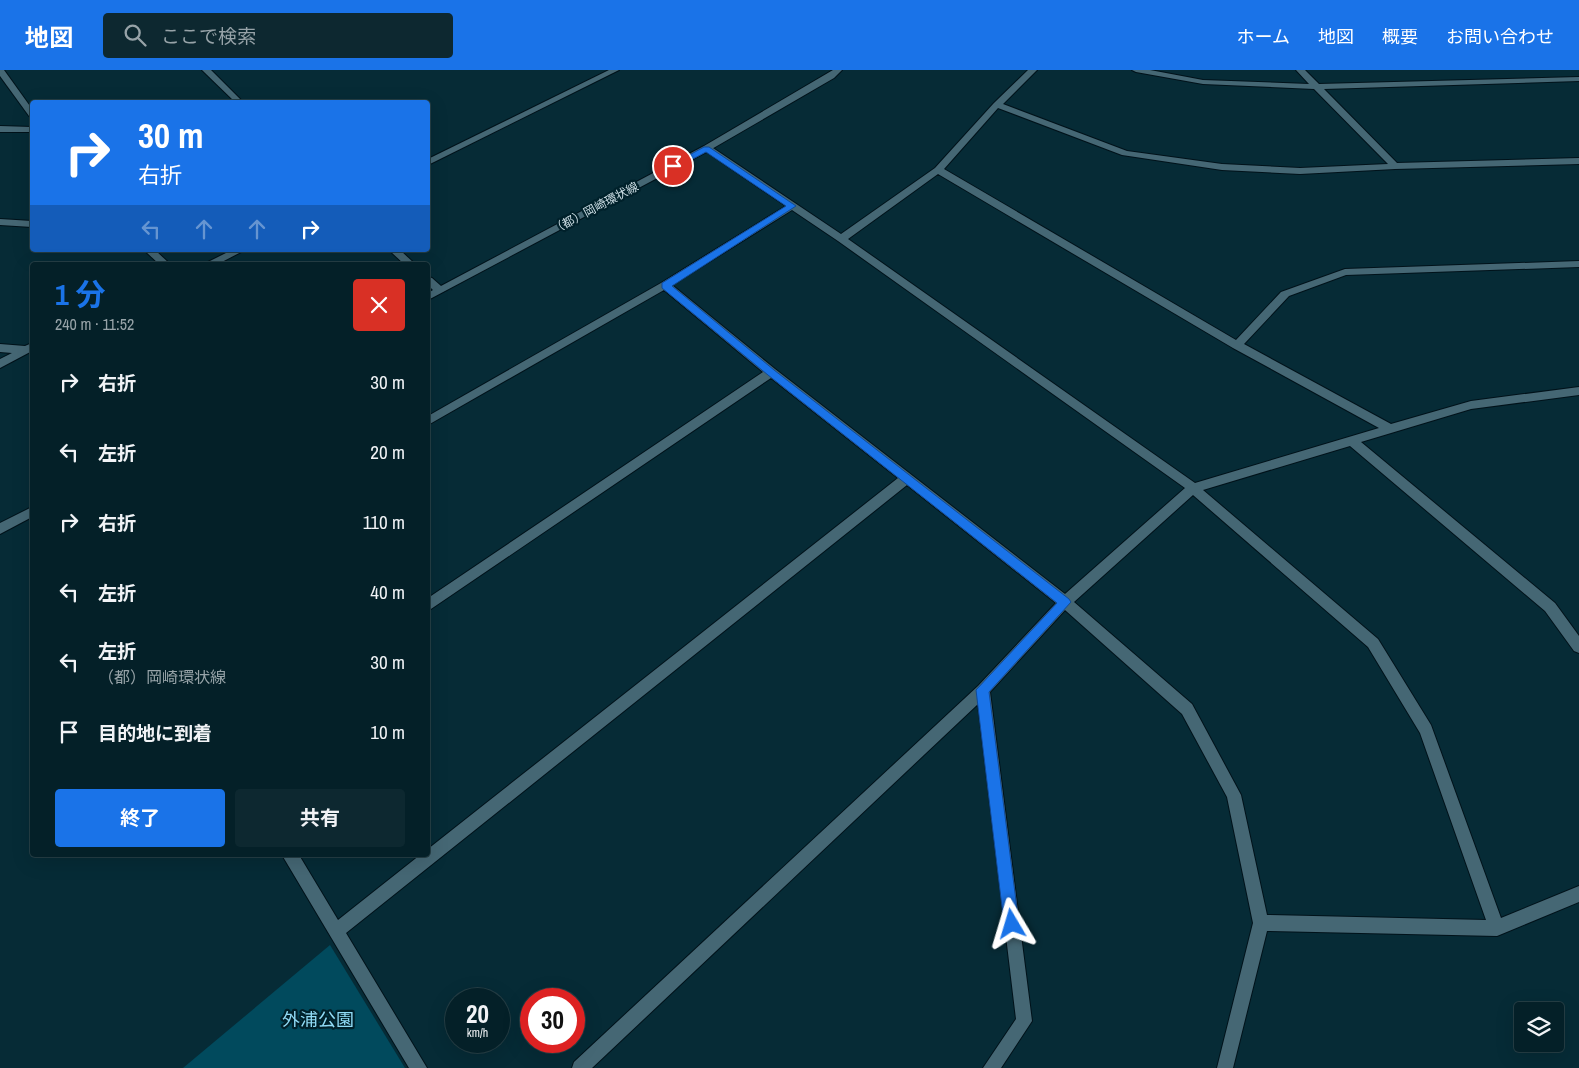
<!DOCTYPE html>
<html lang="ja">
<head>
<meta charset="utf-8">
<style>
	body { margin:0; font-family:"Archivo Narrow","Noto Sans JP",sans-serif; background:#0d2830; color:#f1f3f6; height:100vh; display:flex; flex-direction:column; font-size:19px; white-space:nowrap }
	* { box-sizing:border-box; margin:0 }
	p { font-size:16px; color:#97a3a8 }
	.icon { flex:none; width:28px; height:28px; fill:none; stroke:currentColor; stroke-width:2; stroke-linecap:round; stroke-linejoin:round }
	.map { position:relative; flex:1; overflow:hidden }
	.details { position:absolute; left:30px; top:192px; width:400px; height:595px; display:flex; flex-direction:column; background:#042028; border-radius:5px; box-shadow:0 5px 20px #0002,0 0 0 1px #253e45 }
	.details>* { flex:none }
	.banner { position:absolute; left:30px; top:30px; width:400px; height:152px; border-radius:5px; box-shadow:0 5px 20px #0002,0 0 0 1px #253e45; background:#1a73e8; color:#fff; overflow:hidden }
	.buttons { position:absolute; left:1514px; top:932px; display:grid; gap:10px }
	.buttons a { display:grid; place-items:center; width:50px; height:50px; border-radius:5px; background:#042028; box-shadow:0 5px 20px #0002,0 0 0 1px #253e45; font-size:25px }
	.speed { position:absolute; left:445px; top:918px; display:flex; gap:10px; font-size:25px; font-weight:700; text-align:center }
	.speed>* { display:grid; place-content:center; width:65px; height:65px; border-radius:50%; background:#042028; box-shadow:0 5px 20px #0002,0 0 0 1px #253e45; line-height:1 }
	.speed small { font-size:12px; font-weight:400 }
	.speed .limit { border:8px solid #d22; background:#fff; color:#111 }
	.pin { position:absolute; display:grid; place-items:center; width:42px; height:42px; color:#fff; margin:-21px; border:2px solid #fff; border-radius:50%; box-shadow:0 1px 5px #0007 }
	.me { position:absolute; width:55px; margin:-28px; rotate:353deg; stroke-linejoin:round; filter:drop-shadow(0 0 4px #0008) }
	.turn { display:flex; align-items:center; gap:18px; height:105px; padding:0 25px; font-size:22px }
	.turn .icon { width:65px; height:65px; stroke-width:2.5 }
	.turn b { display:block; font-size:35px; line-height:42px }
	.lanes { display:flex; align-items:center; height:48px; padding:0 25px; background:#0003; justify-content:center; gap:25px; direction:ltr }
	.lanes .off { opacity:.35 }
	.round { display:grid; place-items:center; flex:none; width:52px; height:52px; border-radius:5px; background:#0d2830 }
	.headline { display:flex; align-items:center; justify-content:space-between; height:85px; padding:0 25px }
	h1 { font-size:30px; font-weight:700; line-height:38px; color:#1a73e8 }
	.primary-button { display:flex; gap:10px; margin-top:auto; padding:10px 25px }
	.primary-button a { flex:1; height:58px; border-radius:5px; background:#1a73e8; color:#fff; font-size:20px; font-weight:700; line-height:58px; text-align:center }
	.primary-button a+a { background:#0d2830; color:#f1f3f6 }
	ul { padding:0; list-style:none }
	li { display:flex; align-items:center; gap:15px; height:70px; padding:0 25px }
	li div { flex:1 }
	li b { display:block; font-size:19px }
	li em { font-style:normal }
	header { display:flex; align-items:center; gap:30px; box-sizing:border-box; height:70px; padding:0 25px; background:#1a73e8; color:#fff }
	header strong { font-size:24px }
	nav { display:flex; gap:28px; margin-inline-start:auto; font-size:18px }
	.search { width:350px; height:45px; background:#0d2830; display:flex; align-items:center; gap:12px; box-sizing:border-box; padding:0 18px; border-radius:5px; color:#97a3a8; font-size:19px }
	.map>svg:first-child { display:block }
	.green { fill:#014a5d }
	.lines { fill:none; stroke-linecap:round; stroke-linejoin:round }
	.minor-casing { stroke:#00121a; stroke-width:2 }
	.tertiary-casing { stroke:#00121a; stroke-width:2 }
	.minor { fill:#456774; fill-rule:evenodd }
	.tertiary { fill:#456774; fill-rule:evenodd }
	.route { fill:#1a73e8; stroke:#114b97 }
	.labels { text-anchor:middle; stroke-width:4.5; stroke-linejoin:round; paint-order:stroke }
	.far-street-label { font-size:12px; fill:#ccdee5; stroke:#00212b }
	.near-park-label { font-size:18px; fill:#90dbf6; stroke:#00212b }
</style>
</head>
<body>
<header>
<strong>地図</strong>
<div class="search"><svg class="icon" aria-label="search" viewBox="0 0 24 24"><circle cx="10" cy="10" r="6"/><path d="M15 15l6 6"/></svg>ここで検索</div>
<nav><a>ホーム</a><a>地図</a><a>概要</a><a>お問い合わせ</a></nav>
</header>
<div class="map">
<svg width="1579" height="998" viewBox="0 0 1579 998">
	<rect width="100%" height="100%" fill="#062b36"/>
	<!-- green -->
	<polygon class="green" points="330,875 405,998 183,998"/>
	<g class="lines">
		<defs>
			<g id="minor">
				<polygon points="0,0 4,0 32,39 32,46 29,46 0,6"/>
				<polygon points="609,0 619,0 428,95 428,89"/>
				<path d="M1028,0H1037L1003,34L1127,81L1222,94L1300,98L1388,94L1314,19L1203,14L1136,2L1132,0H1150L1203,10L1309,14L1296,0H1305L1319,14L1579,7V11L1324,19L1397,93L1579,88V94L1395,99L1300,104L1222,100L1122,85L998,38L944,99L1236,270L1281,222L1345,199L1579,191V197L1346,205L1289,226L1244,274L1391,354L1471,331L1579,317V325L1471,339L1361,372L1555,533L1579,566V583L1574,581L1545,541L1350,376L1203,420L1378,569L1431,655L1501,848L1579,816V832L1497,866L1267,861L1233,998H1217L1253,853L1227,727L1182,644L1065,540L990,622L1032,951L1001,998H983L1016,949L978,634L592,998H572L574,992L978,616L1056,533L907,415L346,863L427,998H409L282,785H299L338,850L420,785H428V779L898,408L771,308L428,541V528L763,302L664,220L428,355V346L661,213L786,136L704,80V76H710L841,164L935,98L994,33ZM938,104L1233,278L1379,358L1195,413L848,169ZM792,140L838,171L1185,418L1065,524L775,299L672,215ZM1193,425L1368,577L1420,663L1486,850L1267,845L1241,725L1192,634L1074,532Z"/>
				<polygon points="0,56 32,57 32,62 0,62"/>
				<polygon points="0,149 32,151 32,157 0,155"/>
				<polygon points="144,180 155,180 171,195 160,195"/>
				<polygon points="232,180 245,180 216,195 202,195"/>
				<polygon points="32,273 32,281 0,298 0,289 12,283 0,282 0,274 25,276"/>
			</g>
			<g id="tertiary">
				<polygon points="202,0 211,0 243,32 235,32"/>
				<polygon points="833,0 842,0 834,8 710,80 428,230 428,223 433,220 428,215 428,207 432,208 441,216 704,76"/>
				<polygon points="389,180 400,180 416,195 405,195"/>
				<polygon points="32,437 32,447 0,464 0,453"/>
			</g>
		</defs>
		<!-- minor casing -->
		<use href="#minor" class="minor-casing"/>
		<!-- tertiary casing -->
		<use href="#tertiary" class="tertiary-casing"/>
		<!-- minor -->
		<use href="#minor" class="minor"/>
		<!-- tertiary -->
		<use href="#tertiary" class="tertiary"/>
	</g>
	<!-- route -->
	<polygon class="route" points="704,77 709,77 796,136 672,216 774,300 1069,529 1071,532 989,622 1019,854 1017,859 1012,861 1006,859 1004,854 976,620 1057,533 768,305 662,218 662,213 786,136 706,82 676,98 669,96"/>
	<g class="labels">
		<!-- far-street labels -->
		<g class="far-street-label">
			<text transform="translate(595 138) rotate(-28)" y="4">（都）岡崎環状線</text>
		</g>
		<!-- near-park labels -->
		<g class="near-park-label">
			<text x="318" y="956">外浦公園</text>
		</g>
	</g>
</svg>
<div class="buttons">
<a><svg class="icon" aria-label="layers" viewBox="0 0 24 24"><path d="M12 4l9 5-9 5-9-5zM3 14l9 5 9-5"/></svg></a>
</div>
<div class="speed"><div>20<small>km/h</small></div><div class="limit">30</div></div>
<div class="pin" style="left:673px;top:96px;background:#d93025"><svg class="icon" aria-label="arrive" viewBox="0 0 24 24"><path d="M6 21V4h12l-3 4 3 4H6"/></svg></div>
<svg class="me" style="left:1012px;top:854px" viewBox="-20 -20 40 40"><path d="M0-17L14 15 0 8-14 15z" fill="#1a73e8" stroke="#fff" stroke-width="4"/></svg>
<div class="banner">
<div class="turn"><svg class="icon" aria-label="right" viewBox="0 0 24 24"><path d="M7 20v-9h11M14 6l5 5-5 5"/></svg><div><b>30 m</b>右折</div></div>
<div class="lanes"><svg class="icon off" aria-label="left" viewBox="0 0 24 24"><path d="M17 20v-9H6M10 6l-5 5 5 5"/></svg><svg class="icon off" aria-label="ahead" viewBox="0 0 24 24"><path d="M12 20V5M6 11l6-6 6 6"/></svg><svg class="icon off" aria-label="ahead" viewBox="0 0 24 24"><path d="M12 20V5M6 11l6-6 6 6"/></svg><svg class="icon" aria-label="right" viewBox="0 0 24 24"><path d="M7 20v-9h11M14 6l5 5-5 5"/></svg></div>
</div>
<section class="details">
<div class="headline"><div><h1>1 分</h1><p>240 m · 11:52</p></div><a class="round" style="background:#d93025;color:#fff"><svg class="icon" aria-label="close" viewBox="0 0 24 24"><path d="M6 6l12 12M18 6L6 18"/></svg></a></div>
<ul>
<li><svg class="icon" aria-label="right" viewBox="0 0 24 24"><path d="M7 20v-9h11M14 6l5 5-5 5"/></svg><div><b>右折</b></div><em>30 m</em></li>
<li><svg class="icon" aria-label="left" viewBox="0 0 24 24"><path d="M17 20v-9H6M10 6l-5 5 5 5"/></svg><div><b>左折</b></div><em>20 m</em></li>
<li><svg class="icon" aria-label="right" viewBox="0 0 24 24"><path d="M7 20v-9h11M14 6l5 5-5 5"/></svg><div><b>右折</b></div><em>110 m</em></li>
<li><svg class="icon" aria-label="left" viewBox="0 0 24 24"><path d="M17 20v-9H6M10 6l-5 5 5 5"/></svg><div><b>左折</b></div><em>40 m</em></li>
<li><svg class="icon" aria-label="left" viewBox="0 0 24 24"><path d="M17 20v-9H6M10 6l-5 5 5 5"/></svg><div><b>左折</b><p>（都）岡崎環状線</p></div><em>30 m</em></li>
<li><svg class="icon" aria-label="arrive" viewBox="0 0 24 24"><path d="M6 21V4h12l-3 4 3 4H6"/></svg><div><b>目的地に到着</b></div><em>10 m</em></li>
</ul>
<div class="primary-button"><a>終了</a><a>共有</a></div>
</section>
</div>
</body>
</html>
